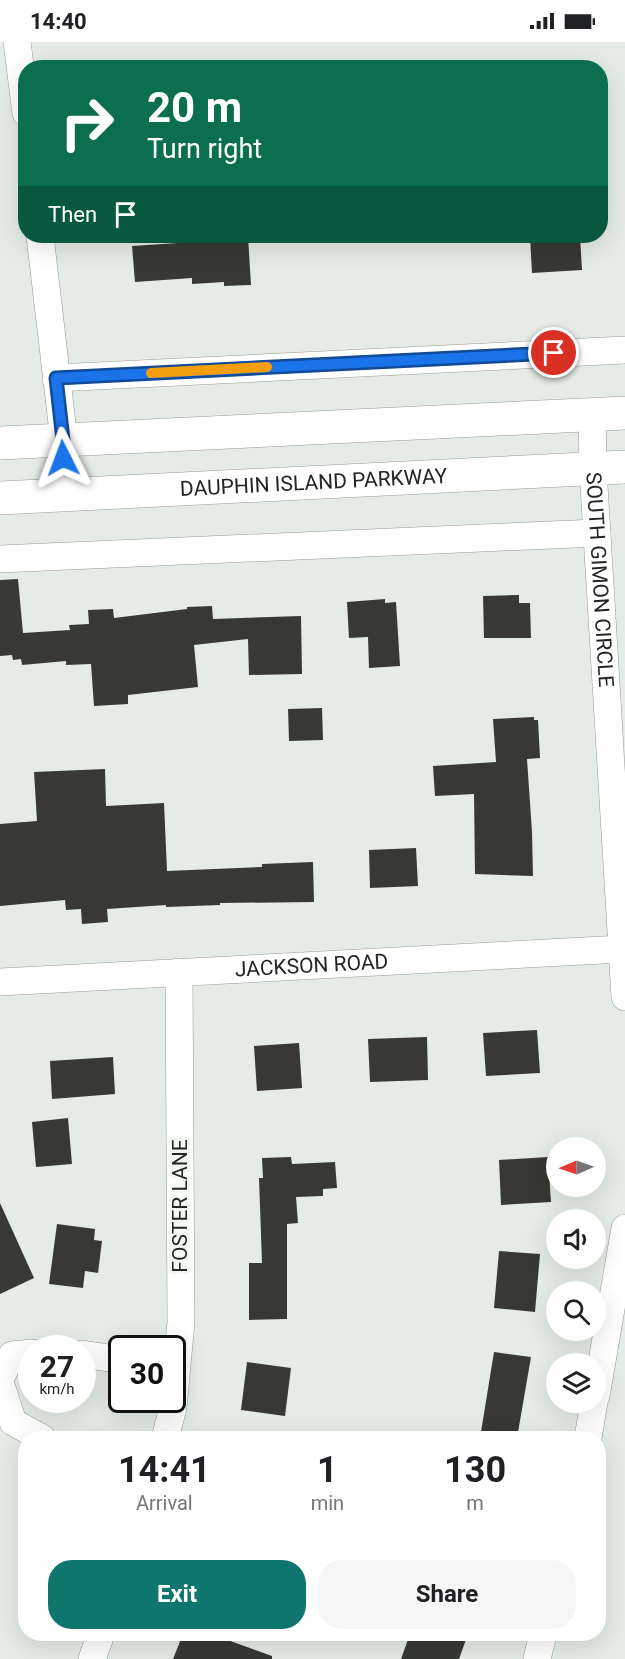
<!DOCTYPE html>
<html lang="en">
<head>
<meta charset="utf-8">
<style>
	body { margin:0; font-family:Roboto,sans-serif; background:#f6f6f6; color:#202124; height:100vh; display:flex; flex-direction:column; font-size:22px; white-space:nowrap }
	* { box-sizing:border-box; margin:0 }
	p { font-size:20px; color:#757577 }
	.icon { flex:none; width:33px; height:33px; fill:none; stroke:currentColor; stroke-width:2; stroke-linecap:round; stroke-linejoin:round }
	.map { position:relative; flex:1; overflow:hidden }
	.details { position:absolute; left:18px; top:1389px; width:588px; height:210px; display:flex; flex-direction:column; background:#fff; border-radius:24px; box-shadow:0 6px 24px #0002 }
	.details>* { flex:none }
	.top-card { position:absolute; left:18px; top:18px; width:590px; height:183px; border-radius:24px; box-shadow:0 6px 24px #0002; background:#0b6e4f; color:#fff; overflow:hidden }
	.needle { width:39px; rotate:268deg }
	.fabs { position:absolute; left:546px; top:1095px; display:grid; gap:12px }
	.fabs a { display:grid; place-items:center; width:60px; height:60px; border-radius:50%; background:#fff; box-shadow:0 6px 24px #0002; font-size:30px }
	.speed { position:absolute; left:18px; top:1293px; display:flex; gap:12px; font-size:30px; font-weight:700; text-align:center }
	.speed>* { display:grid; place-content:center; width:78px; height:78px; border-radius:50%; background:#fff; box-shadow:0 6px 24px #0002; line-height:1 }
	.speed small { font-size:15px; font-weight:400 }
	.speed .limit { border:3px solid #111; border-radius:9px; background:#fff; color:#111 }
	.pin { position:absolute; display:grid; place-items:center; width:51px; height:51px; color:#fff; margin:-26px; border:3px solid #fff; border-radius:50%; box-shadow:0 2px 6px #0007 }
	.me { position:absolute; width:66px; margin:-33px; rotate:357deg; stroke-linejoin:round; filter:drop-shadow(0 0 4px #0008) }
	.turn { display:flex; align-items:center; gap:21px; height:126px; padding:0 30px; font-size:27px }
	.turn .icon { width:78px; height:78px; stroke-width:2.5 }
	.turn b { display:block; font-size:42px; line-height:51px }
	.then { display:flex; align-items:center; height:57px; padding:0 30px; background:#0003; gap:12px; font-size:22px }
	.eta { display:flex; justify-content:space-evenly; align-items:center; height:102px; text-align:center }
	.eta b { font-size:36px; font-weight:700; line-height:42px }
	.button { display:flex; gap:12px; margin-top:auto; padding:12px 30px }
	.button a { flex:1; height:69px; border-radius:24px; background:#0f766e; color:#fff; font-size:24px; font-weight:700; line-height:69px; text-align:center }
	.button a+a { background:#f6f6f6; color:#202124 }
	.status { display:flex; justify-content:space-between; align-items:center; height:42px; padding:0 30px; background:#fff; direction:ltr }
	.status svg { height:16px; fill:currentColor }
	.map>svg:first-child { display:block }
	.building { fill:#373932 }
	.lines { fill:none; stroke-linecap:round; stroke-linejoin:round }
	.minor-casing { stroke:#949a93; stroke-width:28 }
	.secondary-casing { stroke:#949a93; stroke-width:34 }
	.minor { stroke:#fff; stroke-width:27 }
	.secondary { stroke:#fff; stroke-width:33 }
	.route-casing { stroke:#114b97; stroke-width:15 }
	.route { stroke:#1a73e8; stroke-width:10 }
	.slow { stroke:#f59e0b; stroke-width:10 }
	.labels { text-anchor:middle; stroke-width:6; stroke-linejoin:round; paint-order:stroke }
	.street-label { font-size:21px; fill:#232623; stroke:#f2f9f2 }
</style>
</head>
<body>
<div class="status"><b>14:40</b><svg viewBox="0 0 49 12"><path d="M0 12V9h3v3zM5 12V6h3v6zM10 12V3h3v9zM15 12V0h3v12zM26 1h20v11H26zM47 4h2v5h-2z"/></svg></div>
<div class="map">
<svg width="625" height="1617" viewBox="0 0 625 1617">
	<rect width="100%" height="100%" fill="#e5ece5"/>
	<!-- building -->
	<g class="building">
		<polygon points="224,194 248,194 251,243 224,244 224,240 192,242 192,236 135,240 132,204 224,198"/>
		<polygon points="530,194 580,194 582,228 532,231"/>
		<polygon points="18,537 23,591 70,588 69,583 89,582 88,568 113,567 114,576 187,567 187,565 212,564 213,577 301,574 302,632 249,633 248,597 194,603 198,645 128,653 128,662 94,664 91,622 66,623 66,619 22,623 21,617 13,618 12,613 0,614 0,538"/>
		<polygon points="519,553 519,561 530,561 531,596 484,596 483,554"/>
		<polygon points="385,557 385,561 396,560 400,624 369,626 368,595 349,596 347,560"/>
		<polygon points="322,666 323,698 289,699 288,667"/>
		<polygon points="534,675 534,678 538,678 540,716 527,717 532,790 533,834 475,832 474,752 435,754 433,724 496,720 493,677"/>
		<polygon points="105,727 106,764 164,761 167,829 262,825 262,822 313,820 314,860 220,861 220,863 166,865 166,863 107,867 108,880 82,882 81,867 66,868 65,858 0,864 0,782 37,779 34,730"/>
		<polygon points="416,806 418,844 370,846 369,808"/>
		<polygon points="537,988 540,1031 486,1034 483,991"/>
		<polygon points="427,995 428,1038 370,1040 368,997"/>
		<polygon points="299,1001 302,1046 257,1049 254,1004"/>
		<polygon points="113,1015 115,1052 52,1057 50,1019"/>
		<polygon points="68,1076 72,1122 36,1125 32,1080"/>
		<polygon points="291,1115 292,1122 335,1120 337,1146 323,1147 323,1154 296,1155 298,1181 287,1182 287,1277 249,1278 249,1221 262,1221 259,1136 263,1136 262,1116"/>
		<polygon points="548,1115 551,1160 501,1163 499,1118"/>
		<polygon points="0,1161 34,1236 0,1252"/>
		<polygon points="57,1182 95,1187 94,1198 102,1199 98,1231 85,1229 83,1246 49,1242"/>
		<polygon points="499,1209 540,1212 535,1270 494,1266"/>
		<polygon points="494,1310 531,1315 517,1396 480,1396"/>
		<polygon points="247,1320 291,1326 285,1374 241,1368"/>
		<polygon points="183,1592 211,1592 272,1614 272,1617 173,1617"/>
		<polygon points="410,1592 468,1592 459,1617 401,1617"/>
	</g>
	<g class="lines">
		<defs>
			<g id="minor">
				<polyline points="17,0 26,71"/>
				<polyline points="40,194 64,398 63,453"/>
				<polyline points="56,336 625,308"/>
				<path id="s1" d="M592,372L593,427L625,955"/>
				<polyline points="0,517 597,491"/>
				<path id="s2" d="M0,940L622,907"/>
				<polyline points="82,1312 122,1318"/>
				<polyline points="0,1337 12,1313 32,1311"/>
				<polyline points="0,1340 13,1380 42,1396"/>
				<polyline points="596,1354 625,1186"/>
				<polyline points="165,1396 173,1366 181,1280 179,930"/>
				<polyline points="588,1396 594,1360"/>
				<polyline points="92,1617 101,1592"/>
				<polyline points="537,1617 543,1592"/>
			</g>
			<g id="secondary">
				<polyline points="0,401 625,371"/>
				<path id="s3" d="M0,456L625,425"/>
			</g>
		</defs>
		<!-- minor casing -->
		<use href="#minor" class="minor-casing"/>
		<!-- secondary casing -->
		<use href="#secondary" class="secondary-casing"/>
		<!-- minor -->
		<use href="#minor" class="minor"/>
		<!-- secondary -->
		<use href="#secondary" class="secondary"/>
	</g>
	<g class="lines">
		<defs>
			<polyline id="route" points="63,416 63,398 56,336 554,311"/>
		</defs>
		<!-- route casing -->
		<use href="#route" class="route-casing"/>
		<!-- route -->
		<use href="#route" class="route"/>
		<!-- slow -->
		<polyline class="slow" points="151,331 267,325"/>
	</g>
	<g class="labels">
		<!-- street labels -->
		<g class="street-label">
			<text dy="7" stroke="none"><textPath href="#s3" startOffset="314">DAUPHIN ISLAND PARKWAY</textPath></text>
			<text dy="7" stroke="none"><textPath href="#s1" startOffset="166">SOUTH GIMON CIRCLE</textPath></text>
			<text dy="7" stroke="none"><textPath href="#s2" startOffset="312">JACKSON ROAD</textPath></text>
			<text transform="translate(180 1164) rotate(-90)" y="7">FOSTER LANE</text>
		</g>
	</g>
</svg>
<div class="fabs">
<a><svg class="needle" viewBox="-14 -14 28 28"><path d="M0-13l5 13h-10z" fill="#e53935"/><path d="M0 13l5-13h-10z" fill="#757577"/></svg></a>
<a><svg class="icon" aria-label="sound" viewBox="0 0 24 24"><path d="M4 9h4l5-4v14l-5-4H4zM17 9q2 3 0 6"/></svg></a>
<a><svg class="icon" aria-label="search" viewBox="0 0 24 24"><circle cx="10" cy="10" r="6"/><path d="M15 15l6 6"/></svg></a>
<a><svg class="icon" aria-label="layers" viewBox="0 0 24 24"><path d="M12 4l9 5-9 5-9-5zM3 14l9 5 9-5"/></svg></a>
</div>
<div class="speed"><div>27<small>km/h</small></div><div class="limit">30</div></div>
<div class="pin" style="left:554px;top:311px;background:#d93025"><svg class="icon" aria-label="arrive" viewBox="0 0 24 24"><path d="M6 21V4h12l-3 4 3 4H6"/></svg></div>
<svg class="me" style="left:63px;top:416px" viewBox="-20 -20 40 40"><path d="M0-17L14 15 0 8-14 15z" fill="#1a73e8" stroke="#fff" stroke-width="4"/></svg>
<div class="top-card">
<div class="turn"><svg class="icon" aria-label="right" viewBox="0 0 24 24"><path d="M7 20v-9h11M14 6l5 5-5 5"/></svg><div><b>20 m</b>Turn right</div></div>
<div class="then">Then<svg class="icon" aria-label="arrive" viewBox="0 0 24 24"><path d="M6 21V4h12l-3 4 3 4H6"/></svg></div>
</div>
<section class="details">
<div class="eta">
<div><b>14:41</b><p>Arrival</p></div>
<div><b>1</b><p>min</p></div>
<div><b>130</b><p>m</p></div>
</div>
<div class="button"><a>Exit</a><a>Share</a></div>
</section>
</div>
</body>
</html>
